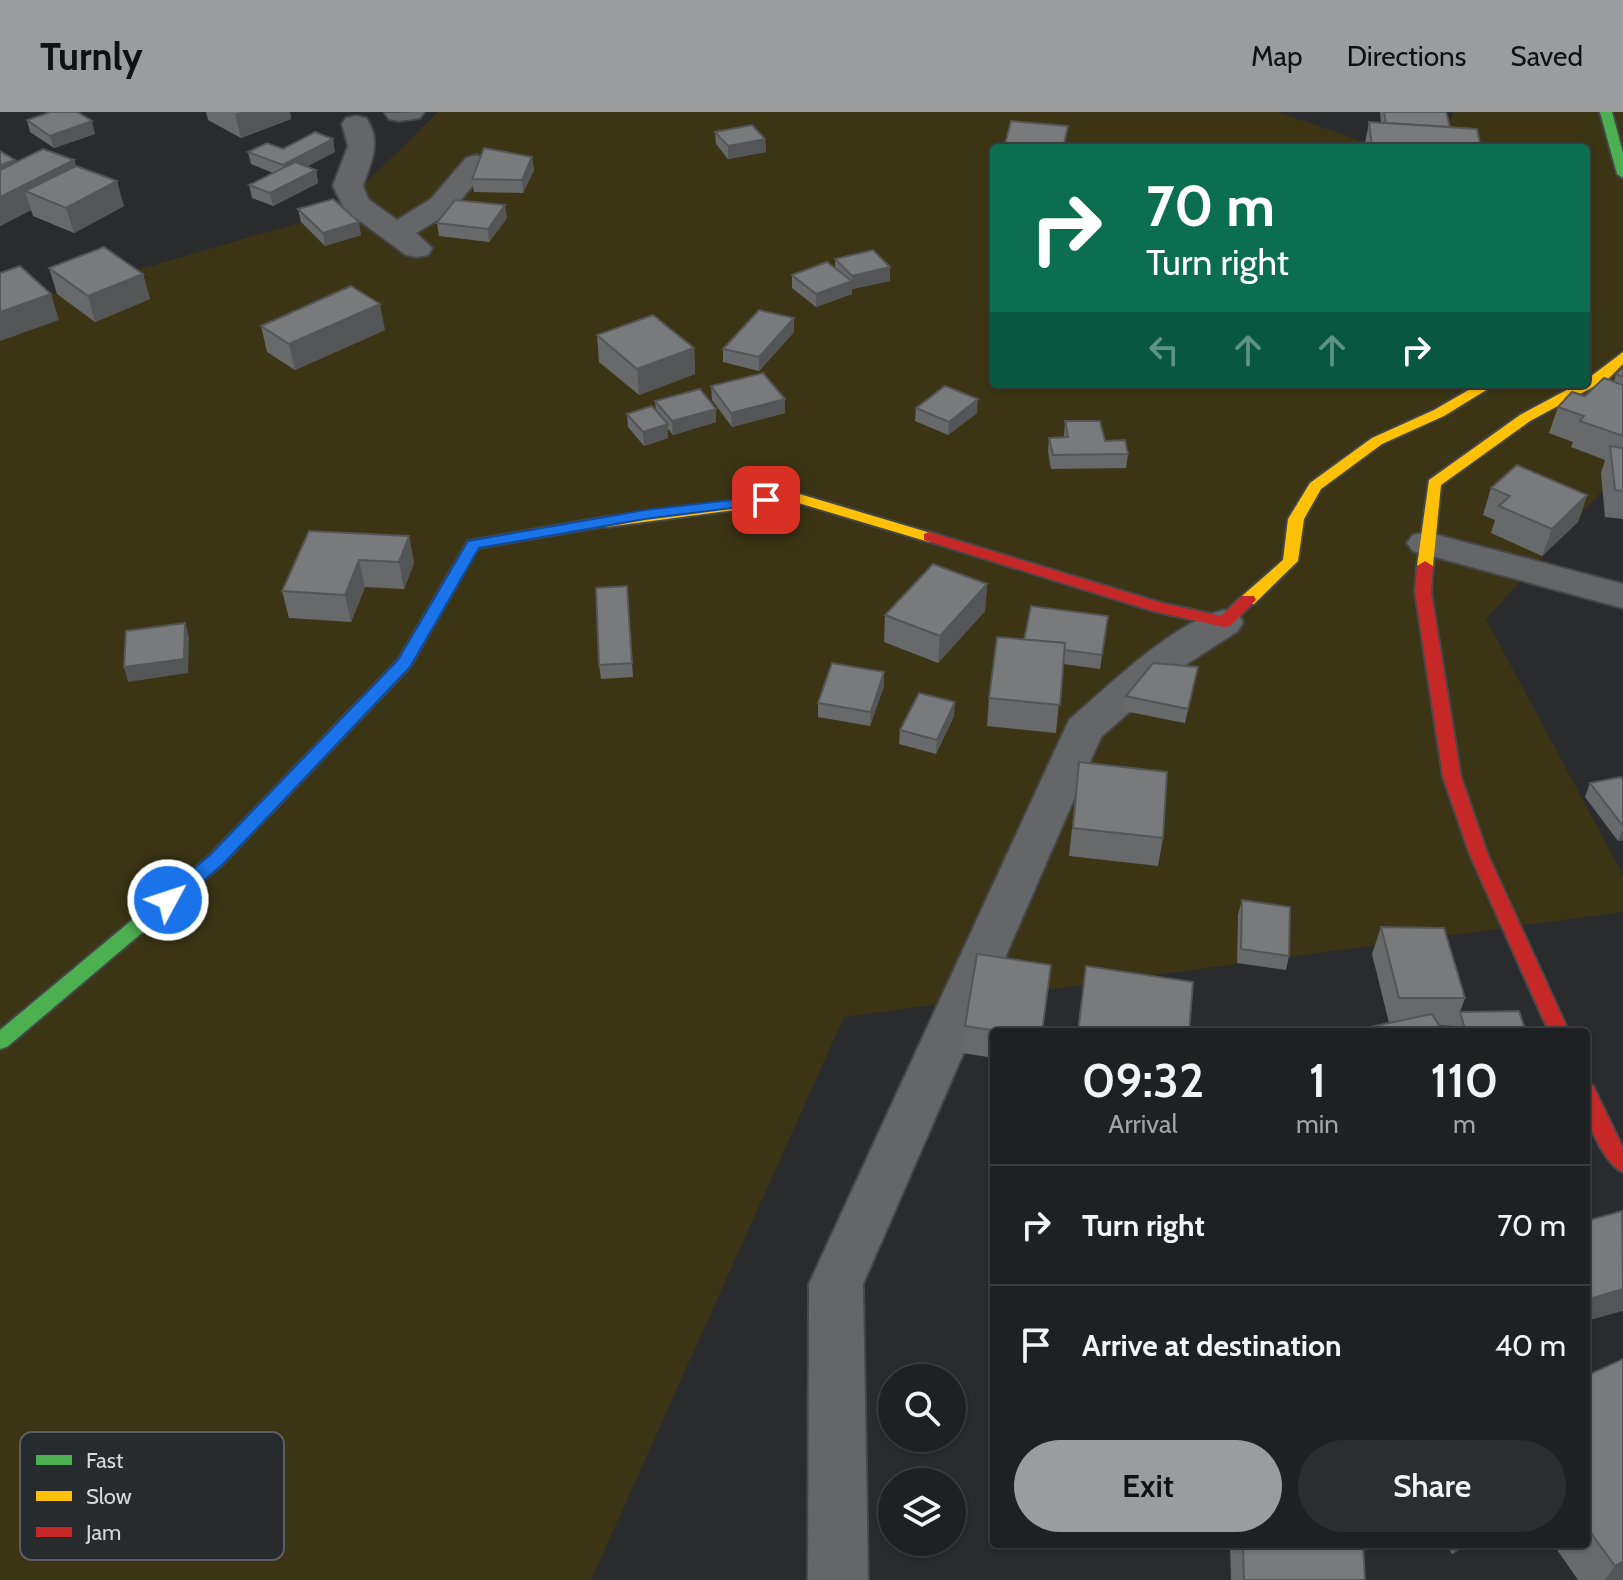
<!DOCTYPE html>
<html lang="en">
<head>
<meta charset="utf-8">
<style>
	body { margin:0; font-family:Cabin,sans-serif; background:#2c2d2f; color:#f1f3f6; height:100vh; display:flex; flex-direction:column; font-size:30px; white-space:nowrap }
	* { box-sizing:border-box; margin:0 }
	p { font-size:26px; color:#a1a3a5 }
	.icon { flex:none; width:44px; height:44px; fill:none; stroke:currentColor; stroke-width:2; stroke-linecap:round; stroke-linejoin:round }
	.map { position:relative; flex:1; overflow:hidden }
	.side { position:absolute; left:990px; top:916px; width:600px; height:520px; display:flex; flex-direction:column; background:#1f2022; border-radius:8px; box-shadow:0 2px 6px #0004,0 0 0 2px #3c3e40 }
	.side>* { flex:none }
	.banner { position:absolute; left:990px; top:32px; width:600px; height:244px; border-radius:8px; box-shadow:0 2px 6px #0004,0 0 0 2px #3c3e40; background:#0b6e4f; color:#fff; overflow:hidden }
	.buttons { position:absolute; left:878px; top:1252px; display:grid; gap:16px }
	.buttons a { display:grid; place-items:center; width:88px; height:88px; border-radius:50%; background:#1f2022; box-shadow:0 2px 6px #0004,0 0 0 2px #3c3e40; font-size:40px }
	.pin { position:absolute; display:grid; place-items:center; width:68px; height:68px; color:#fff; margin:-34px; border-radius:16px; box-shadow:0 4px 12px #0006 }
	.me { position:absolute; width:88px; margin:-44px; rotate:50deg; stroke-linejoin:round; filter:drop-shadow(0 0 6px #0008) }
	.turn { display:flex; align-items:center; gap:28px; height:168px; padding:0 24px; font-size:36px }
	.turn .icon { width:104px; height:104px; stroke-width:2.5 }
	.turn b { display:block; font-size:56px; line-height:68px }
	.lanes { display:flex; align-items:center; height:76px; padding:0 24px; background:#0003; justify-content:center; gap:40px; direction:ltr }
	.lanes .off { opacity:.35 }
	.eta { display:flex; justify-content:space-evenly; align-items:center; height:136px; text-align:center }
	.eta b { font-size:48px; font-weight:600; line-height:56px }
	.action { display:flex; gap:16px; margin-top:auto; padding:16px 24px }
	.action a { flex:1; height:92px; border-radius:48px; background:#9a9c9e; color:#111; font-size:32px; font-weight:600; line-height:92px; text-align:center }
	.action a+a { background:#2c2d2f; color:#f1f3f6 }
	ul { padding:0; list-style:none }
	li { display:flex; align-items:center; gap:24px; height:120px; padding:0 24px; border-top:2px solid #3c3e40 }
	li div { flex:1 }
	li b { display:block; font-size:30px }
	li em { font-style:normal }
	header { display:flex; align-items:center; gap:48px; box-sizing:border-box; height:112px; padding:0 40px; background:#9a9c9e; color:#111 }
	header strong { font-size:38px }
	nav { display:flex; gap:44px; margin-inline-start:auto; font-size:28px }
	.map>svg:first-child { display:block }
	.green { fill:#3b3515 }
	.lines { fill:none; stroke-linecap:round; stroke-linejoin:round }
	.street-casing { stroke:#464748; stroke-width:4 }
	.fast-casing { stroke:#464748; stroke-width:4 }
	.slow-casing { stroke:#464748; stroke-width:4 }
	.jam-casing { stroke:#464748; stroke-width:4 }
	.street { fill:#646667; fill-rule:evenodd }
	.fast { fill:#4caf50; fill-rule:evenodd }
	.slow { fill:#ffc107; fill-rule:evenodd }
	.jam { fill:#c62828; fill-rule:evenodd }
	.wall { fill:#67696b }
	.shaded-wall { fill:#545557 }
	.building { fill:#787a7c; stroke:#545557; stroke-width:2 }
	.route { fill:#1a73e8; stroke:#114b97; stroke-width:2 }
	.key { fill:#282b2e; stroke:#5d5f62; stroke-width:2 }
	.key-label { font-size:22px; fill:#d7d9db }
</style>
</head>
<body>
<header>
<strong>Turnly</strong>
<nav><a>Map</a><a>Directions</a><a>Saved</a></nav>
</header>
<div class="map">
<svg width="1623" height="1468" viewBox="0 0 1623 1468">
	<rect width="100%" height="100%" fill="#292b2d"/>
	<!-- green -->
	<polygon class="green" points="438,0 1278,0 1381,36 994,36 994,272 1586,272 1586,36 1439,36 1454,0 1623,0 1623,356 1486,507 1623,763 1623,800 844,905 591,1468 0,1468 0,198 336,100"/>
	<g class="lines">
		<defs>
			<g id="street">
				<polygon points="424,0 420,6 399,9 389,7 385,1"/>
				<path d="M356,4L366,6C382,29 371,50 363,74L368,87L397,108L431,87L466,46L476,43L486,46L490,52L452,99L416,121L432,136L428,143L417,145L406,143L345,98L333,74L348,34L342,12L346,6Z"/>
				<polygon points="1426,420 1623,472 1623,496 1413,439 1407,431 1413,423"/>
				<path d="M1224,498L1238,501L1243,510L1238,519L1176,559L1101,625L863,1172L868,1468H808L809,1172L1069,608C1110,573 1172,511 1224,498Z"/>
			</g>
			<g id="fast">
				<polygon points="1600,0 1612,0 1623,41 1623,66 1617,62"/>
				<polygon points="606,405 614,410 611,413 478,436 410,555 222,753 7,935 0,937 0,918 210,743 398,548 468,429"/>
			</g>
			<g id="slow">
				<polygon points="1623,240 1623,252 1608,267 1530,309 1441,373 1433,454 1425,459 1420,457 1417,454 1429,368 1520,303 1578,272 1586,272 1586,268"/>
				<polygon points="1479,272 1496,272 1444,304 1382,332 1321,377 1304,407 1298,449 1254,492 1242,492 1240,488 1242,484 1283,448 1288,407 1310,371 1372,326 1434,298"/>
				<polygon points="796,381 934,422 937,425 929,430 795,390 606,415 598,410 606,405"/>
			</g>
			<g id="jam">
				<polygon points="929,420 1162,491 1221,504 1242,484 1254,484 1256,488 1230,514 1224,515 1153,499 924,428 924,422"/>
				<polygon points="1425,449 1433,454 1431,480 1461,665 1488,743 1569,920 1549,920 1470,743 1443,665 1415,480 1417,454"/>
				<path d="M1586,972L1593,974L1623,1036V1060C1607,1054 1588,1015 1586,999C1585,990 1586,981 1586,972Z"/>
			</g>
		</defs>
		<!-- street casing -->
		<use href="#street" class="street-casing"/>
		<!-- fast casing -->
		<use href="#fast" class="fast-casing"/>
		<!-- slow casing -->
		<use href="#slow" class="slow-casing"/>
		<!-- jam casing -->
		<use href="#jam" class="jam-casing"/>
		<!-- street -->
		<use href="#street" class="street"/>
		<!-- fast -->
		<use href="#fast" class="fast"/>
		<!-- slow -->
		<use href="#slow" class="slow"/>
		<!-- jam -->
		<use href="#jam" class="jam"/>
	</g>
	<!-- wall -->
	<g class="wall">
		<polygon points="206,0 290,0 291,7 241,26 208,8"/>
		<polygon points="1380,0 1446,0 1450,15 1481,36 1364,36 1369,10 1381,11"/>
		<polygon points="27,8 95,22 54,36 30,20"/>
		<polygon points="715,20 765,27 766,40 728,47 716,32"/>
		<polygon points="283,37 335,40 307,54 316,58 318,71 273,94 252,86 249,73 273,61 251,52 248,40"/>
		<polygon points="532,45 534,58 523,81 474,80 472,67"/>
		<polygon points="15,48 16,50 74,48 76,54 124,94 74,121 33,104 31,98 0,114"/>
		<polygon points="298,97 361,123 325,134 301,110"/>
		<polygon points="507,106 489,130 439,124 437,111"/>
		<polygon points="835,147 890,169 852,177 852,182 816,195 792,176 792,163 835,156"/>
		<polygon points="49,156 143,162 150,187 95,210 57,182"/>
		<polygon points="794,206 794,220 759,259 723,250 723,237"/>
		<polygon points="261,214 385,218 295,258 267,240"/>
		<polygon points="597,223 694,236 695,262 639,283 599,250"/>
		<polygon points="1623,256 1623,407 1605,405 1601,361 1605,348 1571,335 1573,330 1549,321 1558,295 1585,284 1614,269 1616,262"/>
		<polygon points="711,274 785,301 732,315 712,288"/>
		<polygon points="655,289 716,297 716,310 673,323 668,317 668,326 644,334 628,315 627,302 656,299"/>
		<polygon points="916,296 977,301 948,323 915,309"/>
		<polygon points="1065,309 1105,329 1128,342 1126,356 1051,357 1048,340 1049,326 1064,326"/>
		<polygon points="1491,376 1587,383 1578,410 1542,444 1491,421 1495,408 1483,403"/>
		<polygon points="409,424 414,451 404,477 365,475 351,510 289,506 282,479"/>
		<polygon points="987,472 985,499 938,551 884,530 885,503"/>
		<polygon points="627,474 633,565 601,567 599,553"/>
		<polygon points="1108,504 1100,557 1063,552 1056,621 987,614 989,586 1024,528"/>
		<polygon points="1198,555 1185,611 1124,599 1126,584"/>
		<polygon points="884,574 870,614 818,605 818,591"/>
		<polygon points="954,604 936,642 899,632 900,618"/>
		<polygon points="1079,650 1163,726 1158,754 1069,744"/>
		<polygon points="1623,668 1623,728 1618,729 1585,685 1590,671"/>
		<polygon points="1242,788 1289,844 1286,858 1237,851 1238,803"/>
		<polygon points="1381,815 1465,886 1460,900 1526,920 1456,920 1454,914 1389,911 1372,842"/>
		<polygon points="1086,854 1189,920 1077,920"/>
		<polygon points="965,914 1042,920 994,920 994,946 962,941"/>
		<polygon points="1586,1033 1591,1056 1586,1066"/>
		<polygon points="1586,1264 1623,1468 1578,1468 1553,1432 1586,1432"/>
		<polygon points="1230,1432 1363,1432 1365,1468 1231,1468"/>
		<polygon points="1446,1432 1469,1432 1452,1442"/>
	</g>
	<!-- shaded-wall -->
	<g class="shaded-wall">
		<polygon points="241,0 290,0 291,7 241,26 235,2"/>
		<polygon points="92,9 95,22 54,36 50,24"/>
		<polygon points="333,27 335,40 285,66 283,53"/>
		<polygon points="765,27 766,40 728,47 728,34"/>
		<polygon points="532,45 534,58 523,81 522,68"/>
		<polygon points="15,48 19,60 0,68 0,53"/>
		<polygon points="74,48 81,73 25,79 31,98 0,114 0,85"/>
		<polygon points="316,58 318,71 273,94 270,81"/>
		<polygon points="117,69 124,94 74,121 66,96"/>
		<polygon points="505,93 507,106 489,130 488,117"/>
		<polygon points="359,110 361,123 325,134 323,121"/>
		<polygon points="890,155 890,169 852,177 852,182 816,195 816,182 852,169 852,164"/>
		<polygon points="143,162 150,187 95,210 88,184"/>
		<polygon points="51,182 59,208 0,229 0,200"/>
		<polygon points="380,192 385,218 295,258 289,232"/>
		<polygon points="794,206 794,220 759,259 759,245"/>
		<polygon points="694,236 695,262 639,283 637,257"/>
		<polygon points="785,287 785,301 732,315 731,301"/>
		<polygon points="978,287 977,301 948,323 949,310"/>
		<polygon points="716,297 716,310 673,323 672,309"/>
		<polygon points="668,312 668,326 644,334 643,320"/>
		<polygon points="1587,383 1578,410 1542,444 1552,417"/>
		<polygon points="409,424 414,451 404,477 399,450"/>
		<polygon points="359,448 365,475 351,510 345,483"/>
		<polygon points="987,472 985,499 938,551 940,524"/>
		<polygon points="185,511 189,525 188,561 128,570 124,555"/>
		<polygon points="884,560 884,574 870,614 871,600"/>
		<polygon points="955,590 954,604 936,642 937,628"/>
		<polygon points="1623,717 1623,728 1618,729"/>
		<polygon points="1623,1177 1623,1199 1586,1209 1586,1188"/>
		<polygon points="1457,1432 1469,1432 1452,1442"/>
		<polygon points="1623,1450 1623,1468 1605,1468 1615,1454"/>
	</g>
	<!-- building -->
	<g class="building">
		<polygon points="51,0 77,0 92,9 50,24 27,8"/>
		<polygon points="1384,0 1446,0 1450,15 1386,11"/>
		<polygon points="1011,9 1068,14 1063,36 1004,36"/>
		<polygon points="1369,10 1477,17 1481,36 1407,36 1372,34"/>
		<polygon points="752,13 765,27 728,34 715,20"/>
		<polygon points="315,20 333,27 283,53 248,40 267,31 283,37"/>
		<polygon points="484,36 532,45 522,68 472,67"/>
		<polygon points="43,37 74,48 0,85 0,58"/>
		<polygon points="0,39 15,48 0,53"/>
		<polygon points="295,50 316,58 270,81 249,73"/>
		<polygon points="76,54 117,69 66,96 25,79"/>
		<polygon points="333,87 359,110 323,121 298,97"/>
		<polygon points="455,88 505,93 488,117 437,111"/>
		<polygon points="104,135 143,162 88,184 49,156"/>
		<polygon points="873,138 890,155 852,164 835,147"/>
		<polygon points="827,150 852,169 816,182 792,163"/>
		<polygon points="20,154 51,182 0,200 0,161"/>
		<polygon points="351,174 380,192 289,232 261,214"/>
		<polygon points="759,198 794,206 759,245 723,237"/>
		<polygon points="653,203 694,236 637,257 597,223"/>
		<polygon points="1623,256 1623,265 1616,262"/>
		<polygon points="763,261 785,287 731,301 711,274"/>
		<polygon points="1604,266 1623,273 1623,324 1580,309 1584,304 1558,295 1572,280 1585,284"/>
		<polygon points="945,274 978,287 949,310 916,296"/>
		<polygon points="700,277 716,297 672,309 655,289"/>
		<polygon points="652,294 668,312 643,320 627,302"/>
		<polygon points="1065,309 1100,309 1105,329 1125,328 1128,342 1053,343 1049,326 1068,325"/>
		<polygon points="1610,334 1623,336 1623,379 1615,378"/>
		<polygon points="1517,353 1587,383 1552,417 1499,394 1510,384 1491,376"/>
		<polygon points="309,419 409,424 399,450 359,448 345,483 282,479"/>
		<polygon points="933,452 987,472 940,524 885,503"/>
		<polygon points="627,474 632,551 599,553 596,476"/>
		<polygon points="1031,494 1108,504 1102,543 1064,538 1065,531 1024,528"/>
		<polygon points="185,511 184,547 124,555 126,519"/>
		<polygon points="997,525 1065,531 1060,593 989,586"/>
		<polygon points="832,551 884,560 871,600 818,591"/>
		<polygon points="1153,551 1198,555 1188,597 1126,584"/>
		<polygon points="919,581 955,590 937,628 900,618"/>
		<polygon points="1079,650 1167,660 1163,726 1073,716"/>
		<polygon points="1621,665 1623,668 1623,714 1590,671"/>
		<polygon points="1242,788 1290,795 1289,844 1241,837"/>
		<polygon points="1381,815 1444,816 1465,886 1399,886"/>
		<polygon points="977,842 1051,853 1042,920 1004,920 965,914"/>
		<polygon points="1086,854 1193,870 1189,920 1078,920"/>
		<polygon points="1519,899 1526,920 1466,920 1460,900"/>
		<polygon points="1432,902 1443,920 1346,920"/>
		<polygon points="1586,1033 1591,1056 1586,1056"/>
		<polygon points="1622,1099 1623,1177 1586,1188 1586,1109"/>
		<polygon points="1623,1247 1623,1450 1615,1454 1586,1414 1586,1264"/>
		<polygon points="1243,1432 1363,1432 1365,1468 1244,1468"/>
	</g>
	<!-- route -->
	<polygon class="route" points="766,384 774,388 771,391 645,407 479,436 410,555 223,752 175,793 162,793 159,788 162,783 210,743 398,548 468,429 645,398"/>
	<!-- legend -->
	<rect x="20" y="1320" width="264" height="128" rx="12" class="key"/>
	<rect x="36" y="1343" width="36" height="10" fill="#4caf50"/>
	<rect x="36" y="1379" width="36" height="10" fill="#ffc107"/>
	<rect x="36" y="1415" width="36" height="10" fill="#c62828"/>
	<g class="key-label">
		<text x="86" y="1356">Fast</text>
		<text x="86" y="1392">Slow</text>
		<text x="86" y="1428">Jam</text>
	</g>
</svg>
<div class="buttons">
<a><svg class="icon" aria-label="search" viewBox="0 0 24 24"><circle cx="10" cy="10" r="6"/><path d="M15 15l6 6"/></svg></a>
<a><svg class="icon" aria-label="layers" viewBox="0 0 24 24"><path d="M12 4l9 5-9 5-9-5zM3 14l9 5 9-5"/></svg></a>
</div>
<div class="pin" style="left:766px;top:388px;background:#d93025"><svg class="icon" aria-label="arrive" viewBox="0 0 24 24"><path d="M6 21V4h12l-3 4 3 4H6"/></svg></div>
<svg class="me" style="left:168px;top:788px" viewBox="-20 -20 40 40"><circle r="17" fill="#1a73e8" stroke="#fff" stroke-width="3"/><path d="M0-11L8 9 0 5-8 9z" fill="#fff"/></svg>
<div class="banner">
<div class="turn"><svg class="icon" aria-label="right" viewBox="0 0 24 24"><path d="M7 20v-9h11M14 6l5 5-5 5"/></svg><div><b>70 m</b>Turn right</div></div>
<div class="lanes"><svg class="icon off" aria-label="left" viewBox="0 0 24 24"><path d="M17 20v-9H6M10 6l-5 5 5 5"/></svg><svg class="icon off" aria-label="ahead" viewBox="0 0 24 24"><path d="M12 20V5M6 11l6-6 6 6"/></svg><svg class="icon off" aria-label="ahead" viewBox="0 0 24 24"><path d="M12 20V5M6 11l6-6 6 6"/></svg><svg class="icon" aria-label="right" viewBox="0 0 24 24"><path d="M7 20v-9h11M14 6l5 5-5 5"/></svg></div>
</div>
<section class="side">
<div class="eta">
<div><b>09:32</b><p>Arrival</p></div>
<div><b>1</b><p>min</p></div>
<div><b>110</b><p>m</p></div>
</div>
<ul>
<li><svg class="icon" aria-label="right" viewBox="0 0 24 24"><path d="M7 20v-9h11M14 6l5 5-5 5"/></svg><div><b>Turn right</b></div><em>70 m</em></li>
<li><svg class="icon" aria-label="arrive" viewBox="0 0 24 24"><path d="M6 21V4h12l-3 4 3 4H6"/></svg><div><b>Arrive at destination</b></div><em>40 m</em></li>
</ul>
<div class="action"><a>Exit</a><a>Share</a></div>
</section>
</div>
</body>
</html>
